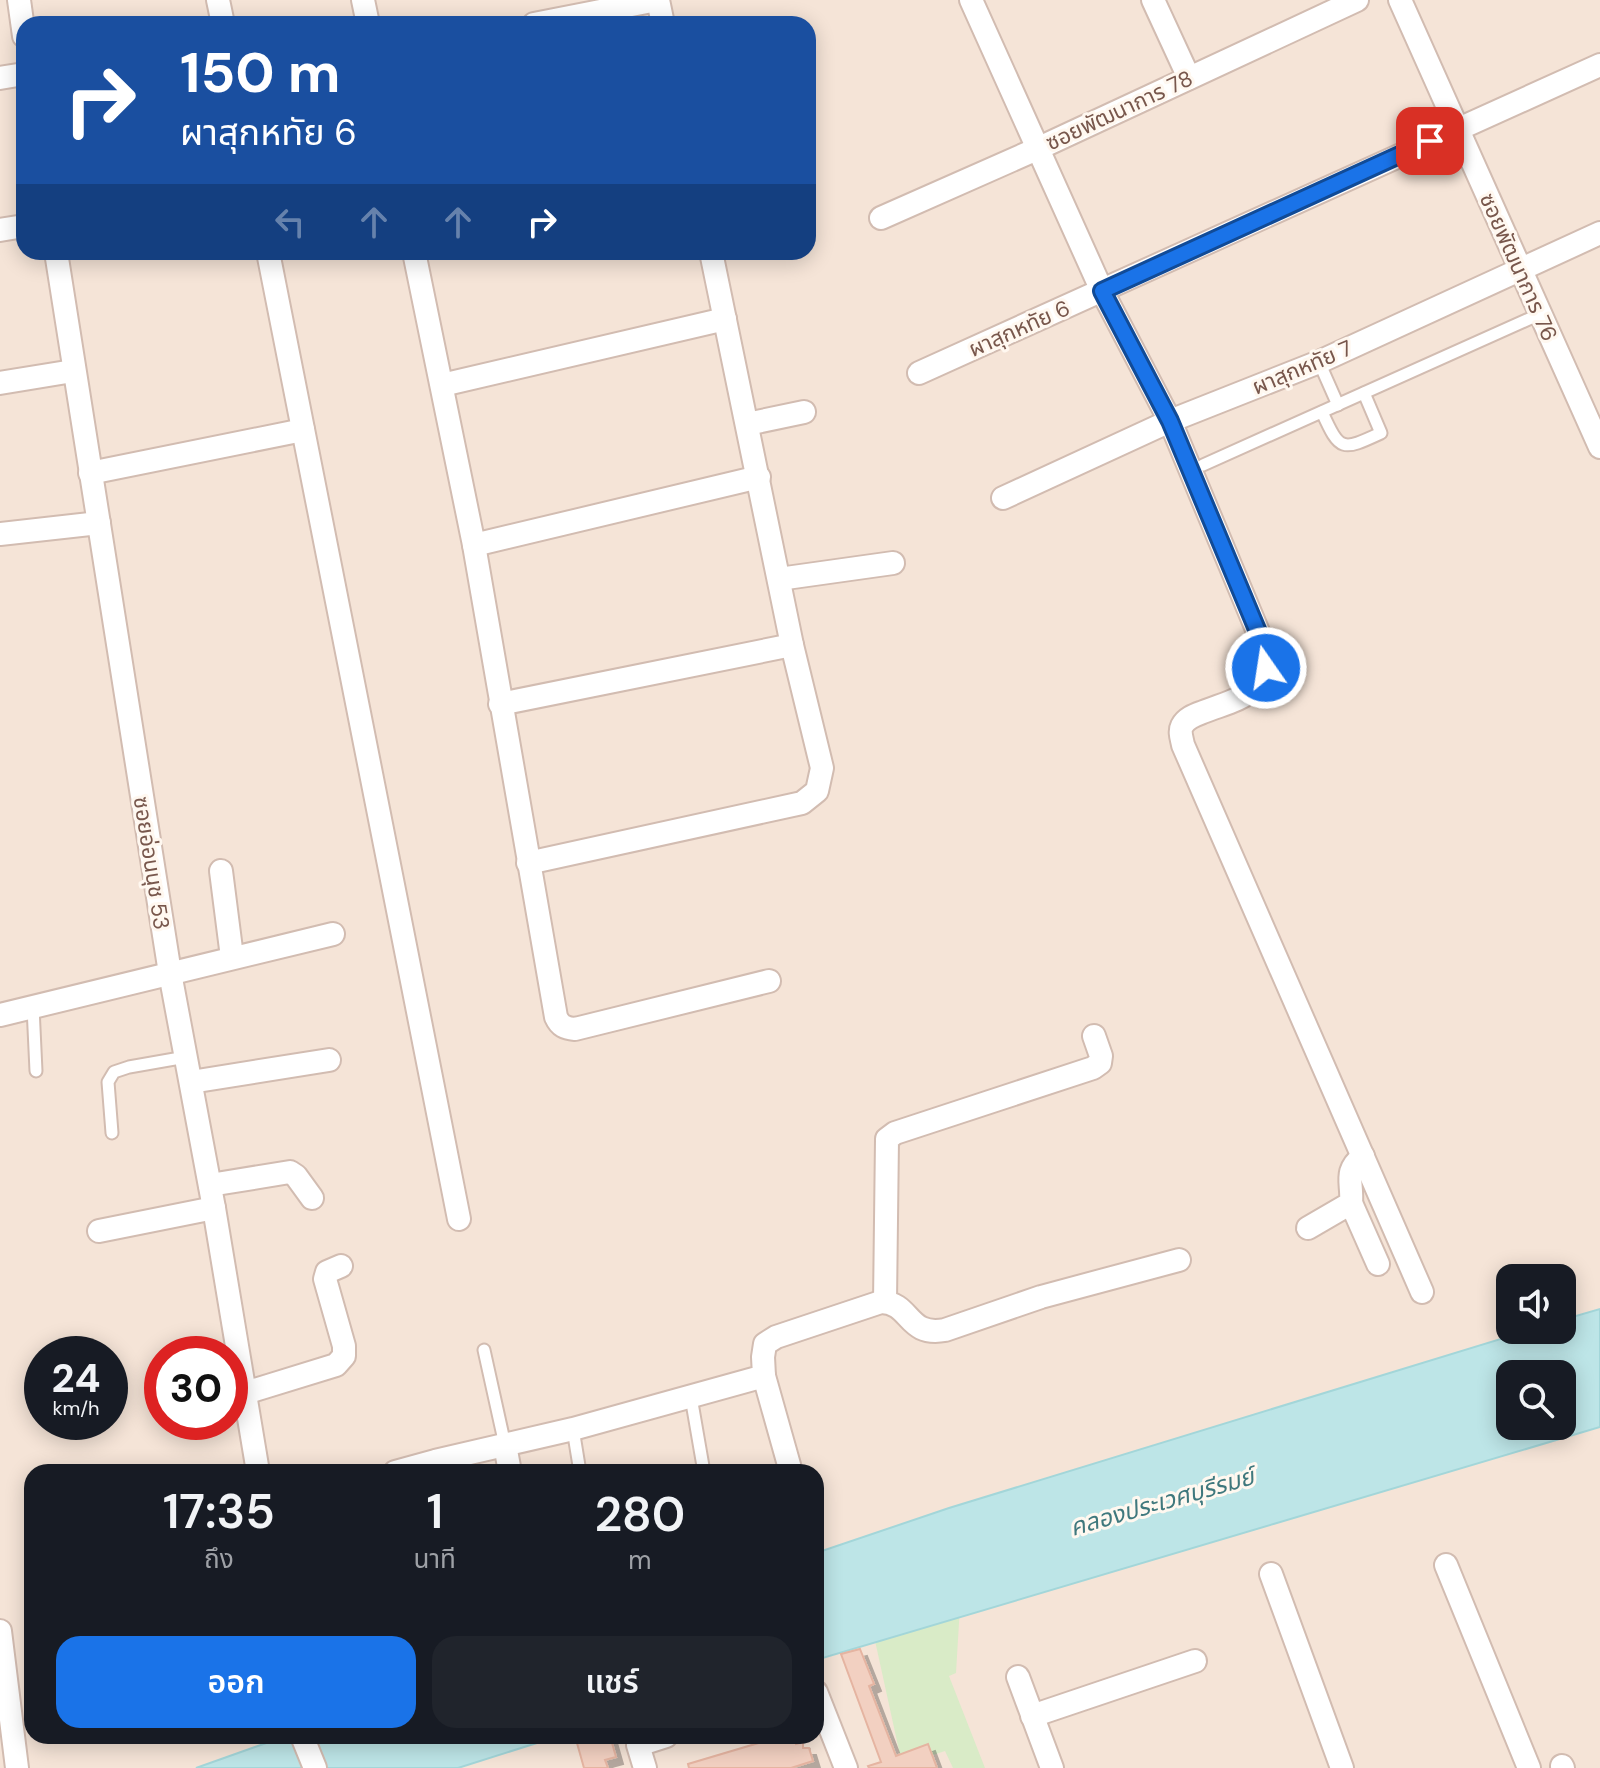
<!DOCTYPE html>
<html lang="th">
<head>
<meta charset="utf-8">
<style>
	body { margin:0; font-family:"DM Sans","Noto Sans Thai",sans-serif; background:#20242c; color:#f1f3f6; height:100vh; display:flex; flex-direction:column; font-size:30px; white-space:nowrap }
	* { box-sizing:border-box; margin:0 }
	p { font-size:26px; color:#9ea1a6 }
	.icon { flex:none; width:44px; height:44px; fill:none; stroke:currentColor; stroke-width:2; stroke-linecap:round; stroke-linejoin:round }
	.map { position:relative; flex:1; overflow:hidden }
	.side { position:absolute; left:24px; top:1464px; width:800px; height:280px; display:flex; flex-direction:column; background:#171b24; border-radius:24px; box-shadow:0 4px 20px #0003 }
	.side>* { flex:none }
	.banner { position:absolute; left:16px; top:16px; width:800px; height:244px; border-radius:24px; box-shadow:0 4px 20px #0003; background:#1a4fa0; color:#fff; overflow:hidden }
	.tools { position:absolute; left:1496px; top:1264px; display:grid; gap:16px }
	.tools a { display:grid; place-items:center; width:80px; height:80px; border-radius:16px; background:#171b24; box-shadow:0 4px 20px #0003; font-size:40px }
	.speed { position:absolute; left:24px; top:1336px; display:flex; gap:16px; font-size:40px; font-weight:700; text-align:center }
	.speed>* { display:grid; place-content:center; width:104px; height:104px; border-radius:50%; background:#171b24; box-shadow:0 4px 20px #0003; line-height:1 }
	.speed small { font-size:20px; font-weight:400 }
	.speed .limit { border:12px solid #d22; background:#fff; color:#111 }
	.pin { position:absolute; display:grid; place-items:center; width:68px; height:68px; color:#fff; margin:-34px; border-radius:16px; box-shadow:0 4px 12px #0006 }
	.me { position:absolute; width:88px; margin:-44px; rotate:347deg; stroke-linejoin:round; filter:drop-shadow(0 0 6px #0008) }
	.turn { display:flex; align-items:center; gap:28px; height:168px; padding:0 32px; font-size:36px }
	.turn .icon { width:104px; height:104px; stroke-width:2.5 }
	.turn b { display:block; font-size:56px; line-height:68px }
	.lanes { display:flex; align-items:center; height:76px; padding:0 32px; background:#0003; justify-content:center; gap:40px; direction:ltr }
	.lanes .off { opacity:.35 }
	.eta { display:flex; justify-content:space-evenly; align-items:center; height:136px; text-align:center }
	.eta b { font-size:48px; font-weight:600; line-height:56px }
	.primary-button { display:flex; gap:16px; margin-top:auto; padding:16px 32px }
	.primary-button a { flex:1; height:92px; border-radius:24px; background:#1a73e8; color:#fff; font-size:32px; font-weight:600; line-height:92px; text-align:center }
	.primary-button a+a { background:#20242c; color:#f1f3f6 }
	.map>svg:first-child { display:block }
	.residential { fill:#f5e4d7; fill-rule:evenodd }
	.green { fill:#d9ebc7 }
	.water { fill:#bde5e7; stroke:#a3d6d9; stroke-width:2; fill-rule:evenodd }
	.building { fill:#f2d0c1; stroke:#e5b4a1; stroke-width:2; filter:url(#shadow) }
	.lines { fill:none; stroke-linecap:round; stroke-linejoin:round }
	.lane-casing { stroke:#d2bcb1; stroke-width:15 }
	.street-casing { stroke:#d2bcb1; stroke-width:26 }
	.lane { stroke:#fff; stroke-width:11 }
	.street { stroke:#fff; stroke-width:22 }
	.route-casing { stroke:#114b97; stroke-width:20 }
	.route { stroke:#1a73e8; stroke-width:14 }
	.labels { text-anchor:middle; stroke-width:6; stroke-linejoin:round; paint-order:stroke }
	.street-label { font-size:22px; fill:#78574c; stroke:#fff8f0 }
	.water-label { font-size:24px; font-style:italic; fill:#3f787d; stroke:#fff8f0 }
</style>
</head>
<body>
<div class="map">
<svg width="1600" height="1768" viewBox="0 0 1600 1768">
	<defs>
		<filter id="shadow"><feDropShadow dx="7" dy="7" stdDeviation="0" flood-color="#0004"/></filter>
	</defs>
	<rect width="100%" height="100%" fill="#fdf3e9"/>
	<!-- residential -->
	<path class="residential" d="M0,0H1600V1768H0ZM24,24H808V252H24ZM1510,1278H1562V1330H1510ZM42,1354H110V1422H42ZM162,1354H230V1422H162ZM1510,1374H1562V1426H1510ZM32,1472H816V1736H32Z"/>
	<!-- green -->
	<polygon class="green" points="960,1606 956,1673 949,1676 985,1768 953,1768 945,1751 933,1755 928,1745 900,1755 874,1636"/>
	<!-- water -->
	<g class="water">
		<path d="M1600,1309V1427L816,1660V1553L949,1508L1530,1330H1562V1320ZM1510,1374H1562V1426H1510Z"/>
		<polygon points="286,1736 559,1736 458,1768 196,1768"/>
	</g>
	<!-- building -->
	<g class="building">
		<polygon points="860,1649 874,1684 869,1686 896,1756 928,1744 937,1768 869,1768 868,1766 881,1762 841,1654"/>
		<polygon points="575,1736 610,1736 616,1757 605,1760 608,1768 584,1768"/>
		<polygon points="782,1736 794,1736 796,1744 803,1742 803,1748 809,1748 813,1761 791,1768 689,1768 688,1764"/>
	</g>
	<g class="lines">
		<defs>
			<g id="lane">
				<polyline points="1319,362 1338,405"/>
				<path d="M1322,412C1340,452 1342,451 1381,433L1364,393"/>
				<polyline points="1203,465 1540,314"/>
				<polyline points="33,1007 36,1071"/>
				<polyline points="112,1133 108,1082 114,1072 129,1067 186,1057"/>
				<polyline points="484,1350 505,1445"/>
				<polyline points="691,1397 704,1472"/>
				<polyline points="573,1429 580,1472"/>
			</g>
			<g id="street">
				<polyline points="19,0 24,36"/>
				<polyline points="218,0 223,24"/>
				<polyline points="363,0 368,24"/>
				<polyline points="658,0 663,24"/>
				<path d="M971,0L1102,291L1170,421L1266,651C1266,696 1239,698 1203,712C1195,715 1186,718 1182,726C1179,732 1182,739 1183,745L1422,1292"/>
				<polyline points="1153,0 1189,78"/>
				<polyline points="1400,0 1600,447"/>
				<polyline points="534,24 657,0"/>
				<polyline points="0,78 24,74"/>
				<polyline points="881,218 1037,149 1357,0"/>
				<polyline points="0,230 24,226"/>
				<polyline points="56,252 170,973 214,1208 258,1472"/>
				<polyline points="268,252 459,1219"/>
				<path d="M414,252L474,545L556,1017C560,1026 565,1028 575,1029L769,981"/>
				<polyline points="919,373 1600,65"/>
				<polyline points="0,383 73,371"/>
				<polyline points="442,385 725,319"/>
				<polyline points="747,424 804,412"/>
				<polyline points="90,473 303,430"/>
				<polyline points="1003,498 1170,421 1319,362 1600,233"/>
				<polyline points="0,534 99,523"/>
				<polyline points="474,545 759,477"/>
				<polyline points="779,579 893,563"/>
				<polyline points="500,704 792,645"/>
				<polyline points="528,863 802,803 817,791 822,768 792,645 711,252"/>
				<polyline points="221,871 232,957"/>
				<polyline points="0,1015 333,934"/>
				<polyline points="191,1082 329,1060"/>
				<polyline points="210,1185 290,1172 296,1176 312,1198"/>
				<polyline points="1351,1203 1378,1264"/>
				<path d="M1308,1228L1351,1203C1353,1183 1343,1172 1363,1156"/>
				<polyline points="99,1231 214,1208"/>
				<polyline points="885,1302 887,1139 895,1133 1093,1068 1100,1063 1101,1056 1094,1036"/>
				<polyline points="764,1376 791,1472"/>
				<polyline points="245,1393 336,1365 344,1356 344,1346 325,1279 327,1272 341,1266"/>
				<polyline points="505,1445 510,1472"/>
				<path d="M395,1472L435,1461L573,1429L764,1376L763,1357L765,1344L776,1337L881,1302C912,1303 906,1337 945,1330L1041,1297L1179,1260"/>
				<polyline points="1446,1565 1529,1768"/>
				<polyline points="1271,1574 1342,1768"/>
				<polyline points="0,1631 17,1768"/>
				<polyline points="1018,1677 1052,1768"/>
				<polyline points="816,1692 846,1768"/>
				<polyline points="1032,1716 1195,1661"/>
				<polyline points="302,1736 315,1768"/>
				<polyline points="1562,1766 1563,1768"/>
				<polyline points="645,1768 638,1745 666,1736"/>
			</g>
		</defs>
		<!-- lane casing -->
		<use href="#lane" class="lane-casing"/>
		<!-- street casing -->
		<use href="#street" class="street-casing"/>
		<!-- lane -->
		<use href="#lane" class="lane"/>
		<!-- street -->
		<use href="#street" class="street"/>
	</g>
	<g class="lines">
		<defs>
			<polyline id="route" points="1266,668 1266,651 1170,421 1102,291 1430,141"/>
		</defs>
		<!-- route casing -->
		<use href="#route" class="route-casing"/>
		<!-- route -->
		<use href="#route" class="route"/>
	</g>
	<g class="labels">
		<!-- street labels -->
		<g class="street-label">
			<text transform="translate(1119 110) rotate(-25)" y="8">ซอยพัฒนาการ 78</text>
			<text transform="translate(1519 267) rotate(66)" y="8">ซอยพัฒนาการ 76</text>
			<text transform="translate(1019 328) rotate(-24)" y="8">ผาสุกหทัย 6</text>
			<text transform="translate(1302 367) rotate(-23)" y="8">ผาสุกหทัย 7</text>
			<text transform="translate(152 863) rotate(81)" y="8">ซอยอ่อนนุช 53</text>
		</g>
		<!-- water labels -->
		<g class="water-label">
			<text transform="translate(1162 1502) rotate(-16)" y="8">คลองประเวศบุรีรมย์</text>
		</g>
	</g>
</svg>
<div class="tools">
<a><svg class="icon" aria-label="sound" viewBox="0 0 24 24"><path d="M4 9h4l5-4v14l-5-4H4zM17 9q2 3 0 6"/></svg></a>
<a><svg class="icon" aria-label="search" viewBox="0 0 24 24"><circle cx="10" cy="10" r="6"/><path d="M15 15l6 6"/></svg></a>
</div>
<div class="speed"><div>24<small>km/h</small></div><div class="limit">30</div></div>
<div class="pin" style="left:1430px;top:141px;background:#d93025"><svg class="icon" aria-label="arrive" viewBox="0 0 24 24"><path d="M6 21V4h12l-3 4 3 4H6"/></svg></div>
<svg class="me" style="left:1266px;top:668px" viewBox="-20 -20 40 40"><circle r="17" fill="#1a73e8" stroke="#fff" stroke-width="3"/><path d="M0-11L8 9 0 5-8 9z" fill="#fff"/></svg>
<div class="banner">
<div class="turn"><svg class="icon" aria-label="right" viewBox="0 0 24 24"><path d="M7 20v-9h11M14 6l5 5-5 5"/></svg><div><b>150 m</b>ผาสุกหทัย 6</div></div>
<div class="lanes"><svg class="icon off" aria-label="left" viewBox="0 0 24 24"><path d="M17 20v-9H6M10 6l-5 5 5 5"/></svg><svg class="icon off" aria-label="ahead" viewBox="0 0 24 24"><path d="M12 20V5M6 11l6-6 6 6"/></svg><svg class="icon off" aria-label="ahead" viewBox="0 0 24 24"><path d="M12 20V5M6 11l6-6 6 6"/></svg><svg class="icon" aria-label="right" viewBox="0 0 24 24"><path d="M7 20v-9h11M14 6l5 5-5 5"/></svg></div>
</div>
<section class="side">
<div class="eta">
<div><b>17:35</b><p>ถึง</p></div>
<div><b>1</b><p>นาที</p></div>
<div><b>280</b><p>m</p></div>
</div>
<div class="primary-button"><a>ออก</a><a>แชร์</a></div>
</section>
</div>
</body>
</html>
